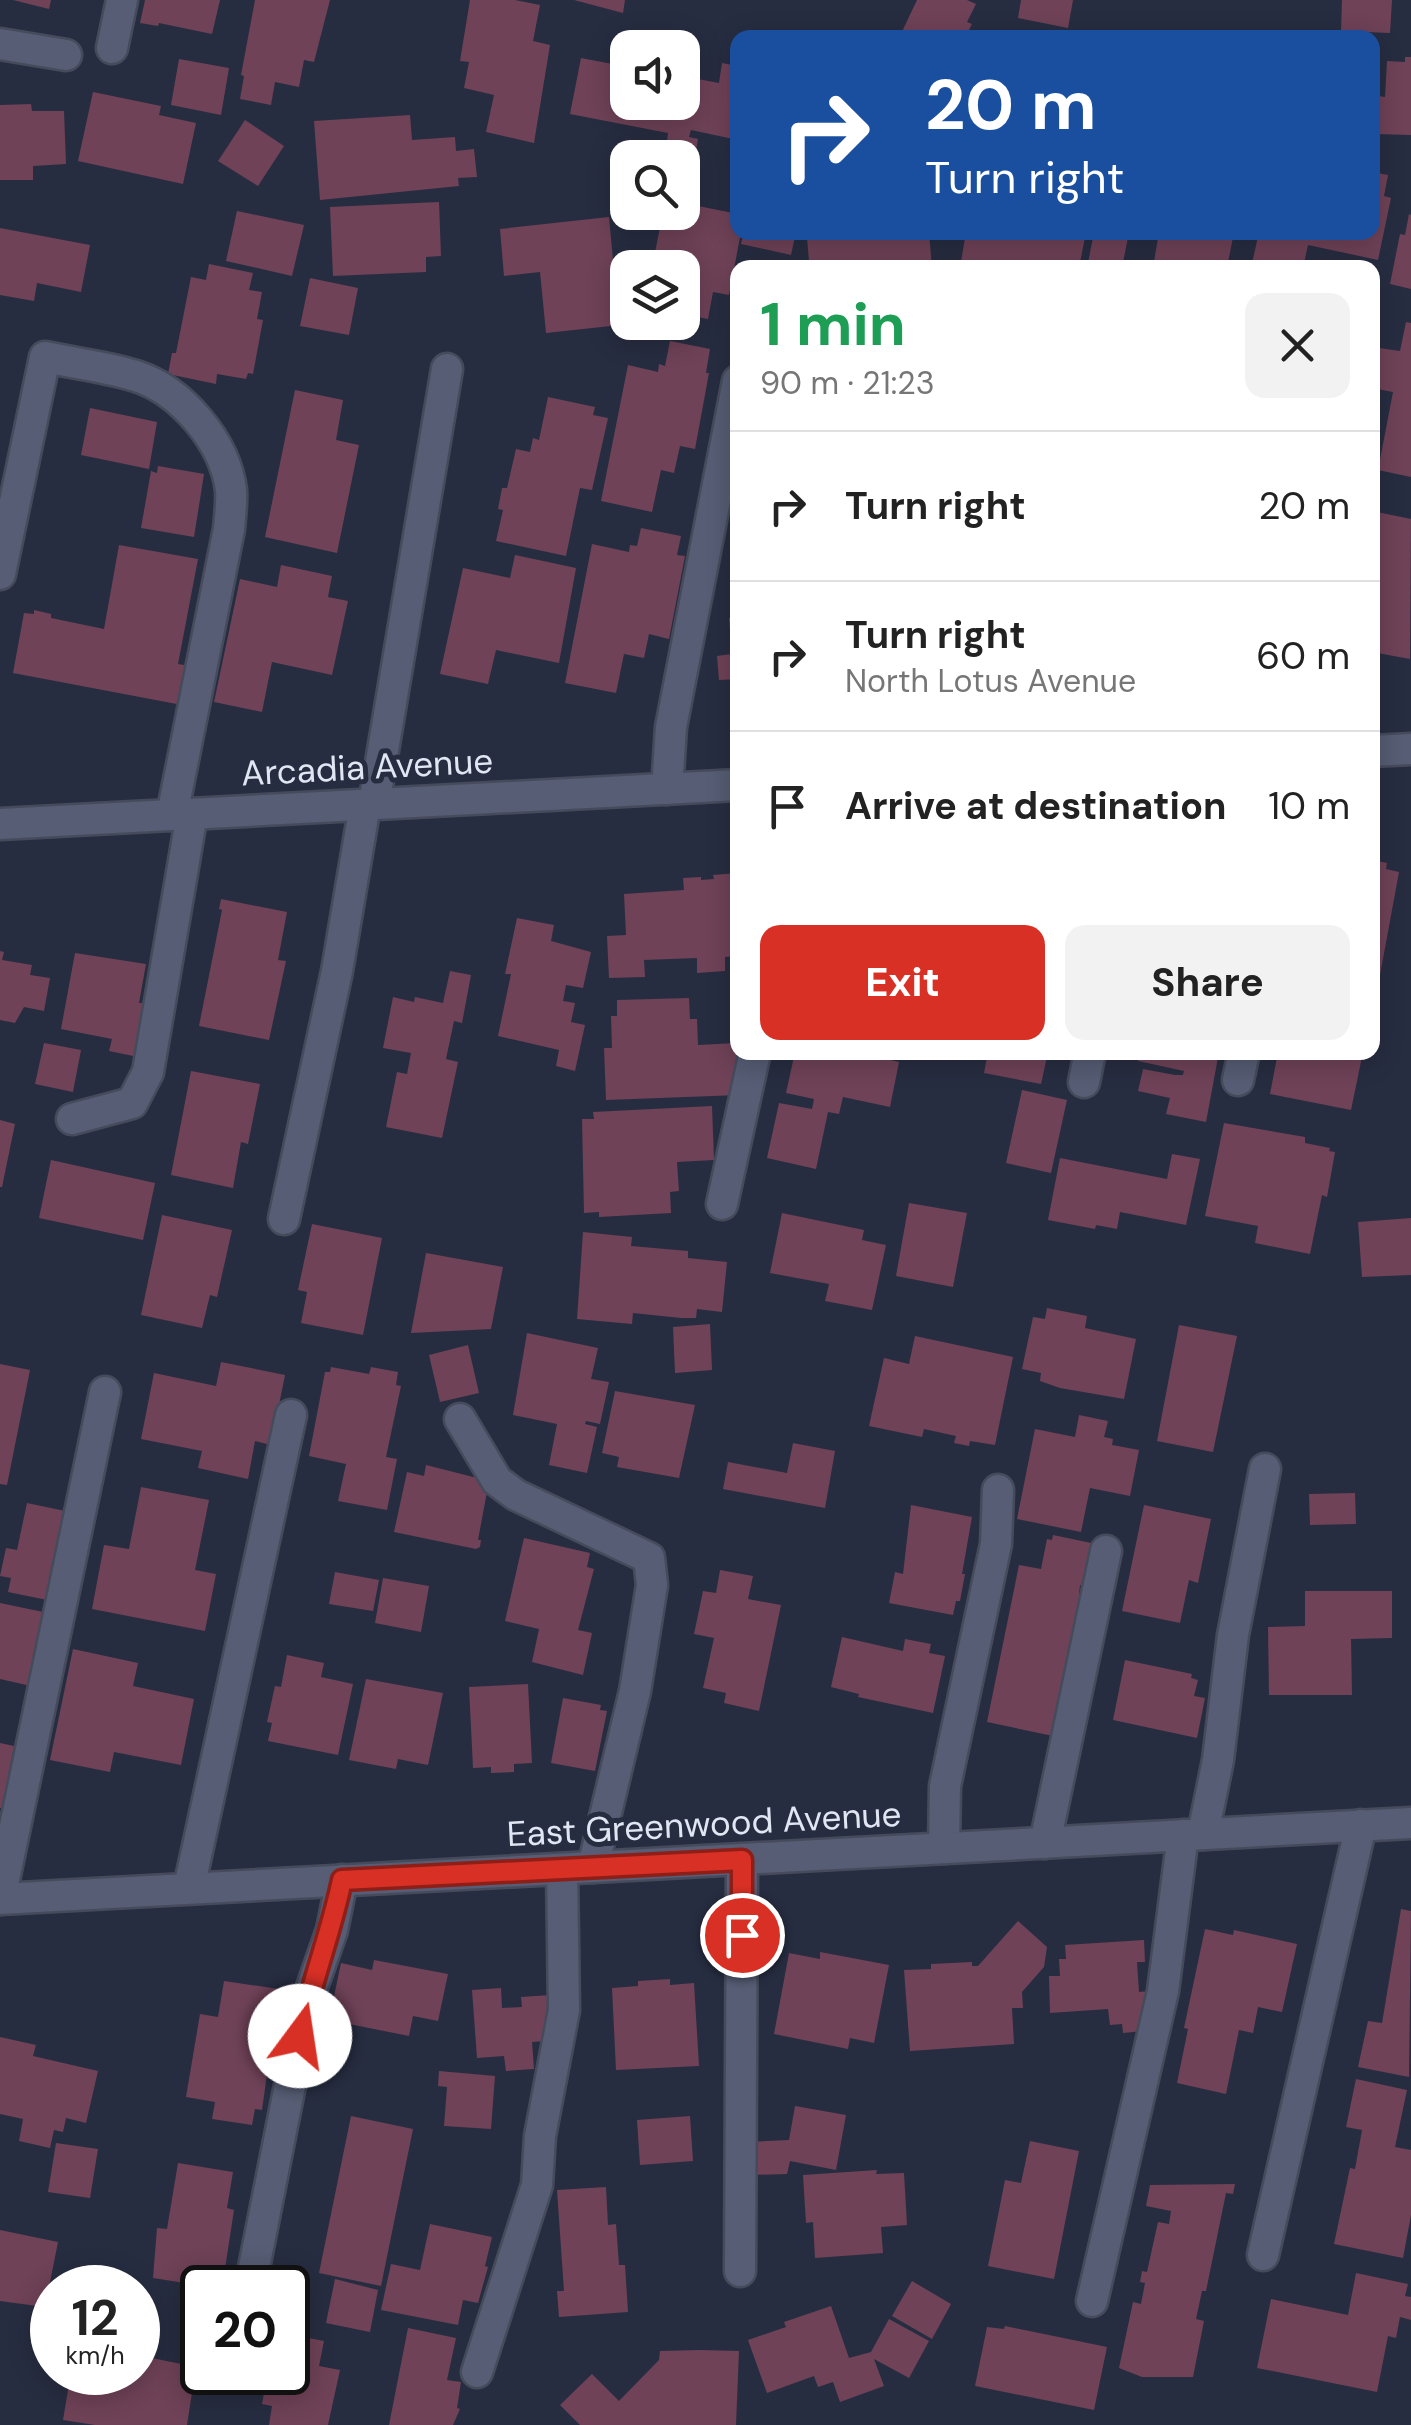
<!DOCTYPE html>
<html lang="en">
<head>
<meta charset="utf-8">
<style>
	body { margin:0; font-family:"DM Sans",sans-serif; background:#f2f2f2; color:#222; height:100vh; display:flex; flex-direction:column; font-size:38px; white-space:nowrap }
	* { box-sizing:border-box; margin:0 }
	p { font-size:32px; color:#767676 }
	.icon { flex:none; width:55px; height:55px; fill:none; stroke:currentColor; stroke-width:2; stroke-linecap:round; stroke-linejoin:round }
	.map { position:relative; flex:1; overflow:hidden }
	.panel { position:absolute; left:730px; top:260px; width:650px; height:800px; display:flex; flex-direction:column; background:#fff; border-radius:20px; box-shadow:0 5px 25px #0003 }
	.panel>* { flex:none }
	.hud { position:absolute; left:730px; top:30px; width:650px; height:210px; border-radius:20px; box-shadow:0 5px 25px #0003; background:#1a4fa0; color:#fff; overflow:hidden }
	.controls { position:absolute; left:610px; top:30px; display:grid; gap:20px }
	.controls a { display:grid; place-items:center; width:90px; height:90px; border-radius:20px; background:#fff; box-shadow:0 5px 25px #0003; font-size:50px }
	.speed { position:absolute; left:30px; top:2265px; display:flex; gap:20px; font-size:50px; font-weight:700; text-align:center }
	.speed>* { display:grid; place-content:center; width:130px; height:130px; border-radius:50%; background:#fff; box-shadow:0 5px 25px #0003; line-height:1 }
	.speed small { font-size:25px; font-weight:400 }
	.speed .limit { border:5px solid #111; border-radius:15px; background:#fff; color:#111 }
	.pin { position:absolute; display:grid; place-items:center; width:85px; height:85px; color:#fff; margin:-42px; border:5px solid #fff; border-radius:50%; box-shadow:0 2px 10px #0007 }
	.me { position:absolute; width:110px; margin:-55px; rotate:14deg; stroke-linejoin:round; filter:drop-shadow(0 0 8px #0008) }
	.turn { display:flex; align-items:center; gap:35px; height:210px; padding:0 30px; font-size:45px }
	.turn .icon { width:130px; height:130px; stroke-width:2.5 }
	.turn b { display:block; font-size:70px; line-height:85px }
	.round { display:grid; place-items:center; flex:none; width:105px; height:105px; border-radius:20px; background:#f2f2f2 }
	.headline { display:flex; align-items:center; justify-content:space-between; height:170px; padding:0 30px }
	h1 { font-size:60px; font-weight:700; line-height:75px; color:#1e9e55 }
	.button { display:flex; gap:20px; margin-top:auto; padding:20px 30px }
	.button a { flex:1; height:115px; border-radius:20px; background:#d93025; color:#fff; font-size:40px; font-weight:700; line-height:115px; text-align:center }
	.button a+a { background:#f2f2f2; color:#222 }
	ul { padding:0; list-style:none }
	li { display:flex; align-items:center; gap:30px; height:150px; padding:0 30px; border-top:2px solid #e0e0e0 }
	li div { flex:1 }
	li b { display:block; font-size:38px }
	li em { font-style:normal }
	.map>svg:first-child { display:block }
	.building { fill:#6f4257 }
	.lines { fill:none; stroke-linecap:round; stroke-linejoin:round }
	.minor-casing { stroke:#464b5c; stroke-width:35 }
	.minor { stroke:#565d74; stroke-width:30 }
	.route-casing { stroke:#8d1f18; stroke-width:25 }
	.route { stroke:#d93025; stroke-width:18 }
	.labels { text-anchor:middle; stroke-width:10; stroke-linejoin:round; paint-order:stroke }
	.street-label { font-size:35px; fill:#e1e6f3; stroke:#272d41 }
</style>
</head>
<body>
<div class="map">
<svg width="1411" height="2425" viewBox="0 0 1411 2425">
	<rect width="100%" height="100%" fill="#272d41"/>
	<!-- building -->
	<g class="building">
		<polygon points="13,0 51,0 49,9"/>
		<polygon points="145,0 220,0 212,34 159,23 158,26 140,23"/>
		<polygon points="255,0 330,0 314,62 304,60 299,87 275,82 271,105 240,99 244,76 241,75"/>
		<polygon points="470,0 515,0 540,5 533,41 550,45 534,143 486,132 494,95 464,88 469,62 460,61"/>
		<polygon points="574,0 625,0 623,13"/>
		<polygon points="917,0 967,0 976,4 967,22 972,24 965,38 899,38"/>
		<polygon points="1021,0 1073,0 1068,28 1018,18"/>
		<polygon points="1342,0 1392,0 1390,33 1341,31"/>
		<polygon points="1405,57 1411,57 1411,135 1375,134 1378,96 1385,97 1387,61 1405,62"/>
		<polygon points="581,58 628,67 628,102 682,102 682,76 719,83 722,63 738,66 738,140 691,130 689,137 698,139 691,179 682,180 682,158 665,158 668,133 570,114"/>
		<polygon points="179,59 229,68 221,115 171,105"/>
		<polygon points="93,92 161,106 159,115 196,123 183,184 78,161"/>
		<polygon points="31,104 32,111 64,111 66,164 33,166 33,180 0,180 0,105"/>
		<polygon points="410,115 412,140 455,137 456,151 474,149 477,177 458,178 459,186 320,200 314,121"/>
		<polygon points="245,120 284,146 258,186 218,161"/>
		<polygon points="1372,172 1388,175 1384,196 1391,198 1378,260 1308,245 1303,268 1251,268 1259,232 1372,232"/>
		<polygon points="439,202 441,256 426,257 426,272 333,276 330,207"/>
		<polygon points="698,206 738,214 738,232 741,232 729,295 713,292 708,319 682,314 682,268 652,268 663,212 696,217"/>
		<polygon points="237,211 304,225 292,276 226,261"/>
		<polygon points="1409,214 1411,215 1411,289 1390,284 1400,234 1405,235"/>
		<polygon points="609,217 613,260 637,258 635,268 628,268 628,304 617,305 620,325 546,333 540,272 504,276 500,229"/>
		<polygon points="0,228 90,245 81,292 37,283 34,301 0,295"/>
		<polygon points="744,232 796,232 791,255 741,244"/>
		<polygon points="816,232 929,232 932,268 826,268 825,260 809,261 807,238 817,237"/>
		<polygon points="966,232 1086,232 1079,268 960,268"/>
		<polygon points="1094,232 1129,232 1122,268 1087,268"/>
		<polygon points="1159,232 1234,232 1227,268 1153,268"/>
		<polygon points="209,264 253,273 249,290 262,292 257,319 263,320 253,374 248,373 246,379 217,374 216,384 168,374 172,353 176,353 191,277 206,280"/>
		<polygon points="310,278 358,288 349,335 300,326"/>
		<polygon points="1406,322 1411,323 1411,477 1378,470 1393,392 1372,388 1379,348 1400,351"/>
		<polygon points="670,341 710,349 706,373 709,373 695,449 680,446 674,473 661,470 652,512 601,501 628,365 658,372 659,364 665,366"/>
		<polygon points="295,390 343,400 336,440 359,445 337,553 265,537"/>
		<polygon points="548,397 595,407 593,415 608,418 592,490 580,488 566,556 496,541 503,510 498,509 502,488 507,488 516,449 530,452 533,438 539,440"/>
		<polygon points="90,408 157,422 149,469 81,455"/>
		<polygon points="158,466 204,474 194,537 141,528 151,471 157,473"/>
		<polygon points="1372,511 1411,519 1410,659 1372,652"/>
		<polygon points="641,528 681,536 677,555 685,556 669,639 649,634 644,658 624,654 616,693 565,683 592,544 629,552 630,545 637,546"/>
		<polygon points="119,545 198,559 178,664 190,666 189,673 185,672 182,705 13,673 24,613 34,614 34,610 51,614 51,618 104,629"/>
		<polygon points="515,555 576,568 559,663 496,650 488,684 440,674 463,568 510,578"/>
		<polygon points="281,565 332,576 328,597 348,601 332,675 272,662 262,712 214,702 240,579 277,587"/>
		<polygon points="738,617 738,679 719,680 717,656 732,654 729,618"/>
		<polygon points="1372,860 1387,863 1386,869 1399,872 1380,975 1372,973"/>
		<polygon points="738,873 738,921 733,921 737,956 725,957 725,971 697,973 697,958 644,960 645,977 609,978 607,936 626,935 624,894 684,890 683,878 701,877 701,880 714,879 713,875"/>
		<polygon points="221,899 287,912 278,960 286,961 269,1040 199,1026 222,910 219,909"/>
		<polygon points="517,918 554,925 551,941 591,952 583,988 566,985 563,1001 575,1003 571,1022 585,1025 575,1071 556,1066 559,1050 498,1036 511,974 505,974"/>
		<polygon points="0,951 4,952 2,960 32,965 30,975 50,978 44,1011 24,1007 15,1023 0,1020"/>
		<polygon points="75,953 146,964 139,1003 143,1003 140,1018 146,1019 138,1057 109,1051 112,1039 61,1029"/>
		<polygon points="450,971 471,975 462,1023 454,1021 446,1059 458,1062 442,1138 386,1127 397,1072 407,1074 411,1053 383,1048 393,997 414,1002 415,997 443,1003"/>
		<polygon points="689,998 690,1019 697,1019 698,1045 737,1043 739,1095 606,1100 604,1048 612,1048 611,1016 617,1016 617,1000"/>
		<polygon points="44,1043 81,1050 73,1092 35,1084"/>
		<polygon points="795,1052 879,1052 878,1057 899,1062 890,1107 843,1097 839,1114 828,1112 816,1169 767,1158 779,1103 812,1109 814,1099 786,1093"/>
		<polygon points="988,1052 1048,1052 1041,1084 984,1073"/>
		<polygon points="1140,1052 1219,1052 1206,1122 1166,1114 1170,1098 1138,1091 1143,1069 1175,1075 1183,1075 1184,1071 1138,1061"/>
		<polygon points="1278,1052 1363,1052 1351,1110 1270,1094"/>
		<polygon points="191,1071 260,1084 248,1144 241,1142 233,1188 171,1175"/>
		<polygon points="1022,1090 1067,1100 1051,1173 1006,1163"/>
		<polygon points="712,1106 714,1160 677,1162 679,1191 670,1192 671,1213 599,1217 599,1212 584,1213 582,1119 594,1119 593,1112"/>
		<polygon points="0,1120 15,1124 2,1187 0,1187"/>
		<polygon points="1224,1123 1305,1137 1305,1143 1330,1148 1329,1151 1335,1152 1327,1197 1322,1195 1310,1254 1255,1243 1258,1226 1205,1216"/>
		<polygon points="1172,1154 1200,1159 1186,1225 1120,1212 1117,1229 1096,1225 1095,1229 1048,1220 1060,1158 1167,1179"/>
		<polygon points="51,1160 155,1183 143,1240 39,1218"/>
		<polygon points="909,1203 967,1213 953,1287 896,1276"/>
		<polygon points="782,1213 864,1230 862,1240 886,1245 872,1310 825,1301 829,1284 770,1273"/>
		<polygon points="162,1215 232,1230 217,1297 210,1295 202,1328 141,1315"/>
		<polygon points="1411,1218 1411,1275 1362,1277 1358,1222"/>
		<polygon points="312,1224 382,1238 363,1335 301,1323 307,1292 298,1290"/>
		<polygon points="583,1232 632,1237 631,1246 688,1251 688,1258 727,1262 722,1312 697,1309 696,1318 681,1318 633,1313 632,1324 577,1319"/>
		<polygon points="426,1253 503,1267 491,1329 411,1333"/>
		<polygon points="1047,1308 1087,1316 1085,1328 1136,1339 1124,1399 1060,1388 1040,1381 1041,1373 1022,1369 1033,1317 1045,1319"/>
		<polygon points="710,1324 712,1370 675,1373 673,1327"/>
		<polygon points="1179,1325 1237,1336 1213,1452 1157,1441"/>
		<polygon points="527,1333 598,1348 591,1379 609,1382 600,1424 586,1421 585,1424 597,1427 587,1473 549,1465 557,1424 513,1415"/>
		<polygon points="915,1336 1013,1357 995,1445 970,1441 969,1446 954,1443 956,1436 924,1429 922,1437 869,1426 884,1358 909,1364"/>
		<polygon points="468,1345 479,1393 440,1402 429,1355"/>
		<polygon points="221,1362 285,1375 271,1445 255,1441 248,1479 198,1468 202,1451 141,1439 154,1373 216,1386"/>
		<polygon points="0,1364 30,1370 7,1485 0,1484"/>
		<polygon points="331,1367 369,1374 371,1367 398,1372 396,1385 401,1386 386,1457 397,1459 387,1510 338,1501 346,1464 309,1456 325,1372 330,1372"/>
		<polygon points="615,1391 695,1405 679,1478 617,1467 619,1457 602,1453"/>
		<polygon points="1079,1415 1108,1421 1104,1437 1113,1439 1112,1445 1139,1450 1130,1496 1090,1488 1081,1532 1017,1519 1035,1429 1075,1437"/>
		<polygon points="793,1443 835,1451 825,1508 723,1489 728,1462 787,1473"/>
		<polygon points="426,1465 489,1481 478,1540 481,1540 480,1547 476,1549 394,1532 407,1472 424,1476"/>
		<polygon points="141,1487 209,1500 195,1570 216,1574 205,1631 92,1609 104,1545 129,1549"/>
		<polygon points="1355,1493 1356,1524 1310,1525 1309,1494"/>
		<polygon points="27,1503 70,1512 52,1601 8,1592 11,1578 0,1576 6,1548 17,1550"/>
		<polygon points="911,1505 972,1517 962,1574 965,1574 960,1601 956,1601 953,1615 889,1603 895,1572 903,1574"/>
		<polygon points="1144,1505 1211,1519 1198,1583 1189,1580 1180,1623 1122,1611"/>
		<polygon points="1053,1535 1096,1544 1087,1587 1080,1585 1079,1594 1082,1594 1053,1736 987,1722 1019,1565 1041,1569 1047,1539 1052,1540"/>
		<polygon points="524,1538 590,1553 587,1567 594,1569 578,1630 592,1633 583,1675 532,1662 539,1629 505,1621"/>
		<polygon points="720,1570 753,1576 748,1599 781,1605 759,1711 724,1703 726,1693 703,1688 714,1638 694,1634 703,1591 716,1593"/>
		<polygon points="335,1572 379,1580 373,1611 329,1604"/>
		<polygon points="383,1578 429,1586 421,1632 375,1623"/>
		<polygon points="1305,1591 1392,1591 1392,1638 1351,1639 1352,1695 1269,1695 1268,1627 1305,1626"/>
		<polygon points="0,1603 48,1613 31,1686 0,1679"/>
		<polygon points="842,1637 903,1651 905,1639 931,1644 929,1653 945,1656 933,1713 858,1697 859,1694 831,1687"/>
		<polygon points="73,1649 138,1663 133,1686 194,1699 181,1765 114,1752 110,1772 50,1760"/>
		<polygon points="287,1655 324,1663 321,1677 353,1684 338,1755 268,1741 272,1723 267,1722 275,1686 281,1687"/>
		<polygon points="1125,1660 1192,1674 1191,1678 1198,1680 1194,1696 1205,1698 1197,1738 1113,1720"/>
		<polygon points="366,1679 443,1693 428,1765 398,1759 396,1769 349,1760"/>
		<polygon points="528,1684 532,1763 514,1764 514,1772 491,1773 491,1767 473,1768 469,1687"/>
		<polygon points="563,1698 601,1705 600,1710 607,1711 595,1771 551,1763"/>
		<polygon points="0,1743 14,1746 2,1808 0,1808"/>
		<polygon points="1401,1909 1411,1911 1409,2077 1358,2067 1368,2021 1382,2023"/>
		<polygon points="1018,1921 1047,1947 1044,1967 1022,1992 1023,2008 1012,2008 1014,2044 910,2051 904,1970 931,1969 931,1964 972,1962 972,1966 978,1966"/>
		<polygon points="1205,1929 1233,1935 1234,1930 1297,1944 1282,2012 1258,2007 1253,2033 1239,2030 1226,2094 1177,2083 1188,2029 1184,2028"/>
		<polygon points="1144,1940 1145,1962 1137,1962 1139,1992 1151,1991 1144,2031 1123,2033 1122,2024 1110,2025 1108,2009 1050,2013 1049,1976 1060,1976 1059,1959 1066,1959 1065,1945"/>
		<polygon points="820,1952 889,1965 874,2043 850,2038 848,2049 774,2034 789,1953 820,1959"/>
		<polygon points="374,1960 448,1974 438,2021 413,2016 409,2036 329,2020 341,1963 372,1970"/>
		<polygon points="670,1979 670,1985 694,1983 699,2066 616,2070 612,1988 638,1986 638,1981"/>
		<polygon points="224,1981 279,1989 262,2110 255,2109 252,2125 212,2119 215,2102 186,2097 200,2014 218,2017"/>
		<polygon points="501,1988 502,2008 522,2007 521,1997 551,1995 546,2041 532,2042 534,2069 506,2071 504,2056 477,2058 472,1990"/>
		<polygon points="0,2037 36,2045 33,2056 98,2071 86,2123 66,2118 63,2132 54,2130 50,2148 19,2141 23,2119 0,2114"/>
		<polygon points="439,2071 495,2076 491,2129 444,2126 447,2087 438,2086"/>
		<polygon points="1356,2079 1407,2090 1395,2147 1411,2150 1411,2215 1403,2258 1334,2244 1350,2168 1355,2169 1362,2130 1346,2127"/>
		<polygon points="795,2106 846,2115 836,2170 790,2161 787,2174 747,2175 749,2142 789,2140"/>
		<polygon points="351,2116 413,2129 381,2286 319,2273"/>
		<polygon points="690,2116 693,2161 640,2165 637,2120"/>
		<polygon points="1030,2141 1079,2151 1054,2279 988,2266 1005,2180 1021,2183"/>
		<polygon points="56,2143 98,2149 90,2198 48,2192"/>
		<polygon points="178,2163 233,2172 227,2208 234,2210 222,2288 202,2288 202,2303 183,2300 185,2283 153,2278 157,2228 167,2229"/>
		<polygon points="877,2170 876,2174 904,2173 907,2225 881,2227 883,2253 815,2258 813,2222 806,2223 803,2175"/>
		<polygon points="1235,2184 1233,2194 1226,2193 1206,2291 1202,2291 1196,2319 1204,2321 1193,2377 1142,2377 1119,2368 1133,2302 1141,2304 1145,2283 1140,2282 1142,2271 1147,2272 1158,2222 1169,2224 1171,2211 1146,2206 1150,2185"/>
		<polygon points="606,2187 608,2225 616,2224 619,2265 625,2265 628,2312 559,2317 557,2291 564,2291 557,2190"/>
		<polygon points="430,2224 492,2237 485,2266 488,2267 478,2303 463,2300 458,2325 381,2310 391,2264 420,2270"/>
		<polygon points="0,2230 58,2242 45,2307 0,2301"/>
		<polygon points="1356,2273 1408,2284 1405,2296 1411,2297 1411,2320 1400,2317 1396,2338 1388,2336 1377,2392 1257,2368 1271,2299 1348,2315"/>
		<polygon points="335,2279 378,2290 370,2332 326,2323"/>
		<polygon points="912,2281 951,2304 932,2339 892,2316"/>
		<polygon points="831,2306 849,2358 871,2352 889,2319 929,2341 909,2378 874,2359 884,2386 840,2402 833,2382 818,2387 814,2376 767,2393 748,2340 786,2327 784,2322"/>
		<polygon points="1005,2326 1107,2347 1094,2410 975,2386 987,2327 1004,2329"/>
		<polygon points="408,2328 456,2338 447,2380 461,2382 457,2408 460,2409 453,2425 389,2425"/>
		<polygon points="288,2334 324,2341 319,2366 340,2370 328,2425 269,2425 272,2406 262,2404 268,2372 288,2372"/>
		<polygon points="700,2350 739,2351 736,2425 580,2425 560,2405 592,2374 619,2401 659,2360 660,2351"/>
		<polygon points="142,2356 196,2367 187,2425 95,2425 63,2420 71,2372 138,2372"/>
	</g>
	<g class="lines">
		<defs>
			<g id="minor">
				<polyline points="0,44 66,55"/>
				<polyline points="112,48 122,0"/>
				<path d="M0,574L45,357C74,363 107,367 136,376C182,391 225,442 231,490C232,502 230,516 229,529L172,815"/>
				<polyline points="1372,751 1411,749"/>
				<polyline points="667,789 671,727 738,381"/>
				<polyline points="374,804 447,369"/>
				<polyline points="0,824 738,785"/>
				<polyline points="1238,1080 1244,1052"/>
				<polyline points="1084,1082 1090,1052"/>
				<polyline points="72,1119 132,1103 148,1072 192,814"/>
				<polyline points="722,1204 755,1052"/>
				<polyline points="284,1219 337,971 365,805"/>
				<polyline points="460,1419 497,1481 516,1495 649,1558 652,1585 635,1691 593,1867"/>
				<polyline points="1203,1834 1218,1760 1233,1635 1265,1469"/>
				<polyline points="1045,1843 1106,1551"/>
				<polyline points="944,1848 945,1786 996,1544 998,1490"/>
				<polyline points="189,1888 291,1415"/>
				<polyline points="0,1899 1411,1823"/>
				<polyline points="0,1899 105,1392"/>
				<polyline points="1263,2255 1361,1825"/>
				<polyline points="740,2271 742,1860"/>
				<polyline points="250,2288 306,2004 332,1930 342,1880"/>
				<polyline points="1092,2301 1163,1991 1183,1835"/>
				<polyline points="477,2372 537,2185 540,2136 564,2010 562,1869"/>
			</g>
		</defs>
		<!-- minor casing -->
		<use href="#minor" class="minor-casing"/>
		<!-- minor -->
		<use href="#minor" class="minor"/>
	</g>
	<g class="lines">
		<defs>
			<path id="route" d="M300,2036C311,1983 331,1933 342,1880L742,1860V1935"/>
		</defs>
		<!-- route casing -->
		<use href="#route" class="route-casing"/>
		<!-- route -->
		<use href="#route" class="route"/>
	</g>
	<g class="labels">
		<!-- street labels -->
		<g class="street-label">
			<text transform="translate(367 767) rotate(-3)" y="12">Arcadia Avenue</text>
			<text transform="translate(704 1824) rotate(-3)" y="12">East Greenwood Avenue</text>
		</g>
	</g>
</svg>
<div class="controls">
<a><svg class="icon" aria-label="sound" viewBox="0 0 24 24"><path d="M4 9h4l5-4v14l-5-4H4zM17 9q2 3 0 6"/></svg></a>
<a><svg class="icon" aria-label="search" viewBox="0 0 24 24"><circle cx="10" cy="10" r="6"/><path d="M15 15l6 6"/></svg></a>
<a><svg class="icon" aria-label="layers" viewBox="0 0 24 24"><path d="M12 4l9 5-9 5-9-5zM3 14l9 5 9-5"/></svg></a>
</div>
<div class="speed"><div>12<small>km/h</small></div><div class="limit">20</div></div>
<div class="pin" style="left:742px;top:1935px;background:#d93025"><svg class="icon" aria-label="arrive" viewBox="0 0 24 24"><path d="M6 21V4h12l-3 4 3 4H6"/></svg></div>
<svg class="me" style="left:300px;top:2036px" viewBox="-20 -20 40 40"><circle r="19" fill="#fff"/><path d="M0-13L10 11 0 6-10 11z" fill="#d93025"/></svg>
<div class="hud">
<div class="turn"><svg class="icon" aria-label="right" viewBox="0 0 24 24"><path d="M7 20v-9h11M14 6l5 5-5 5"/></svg><div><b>20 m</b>Turn right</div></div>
</div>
<section class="panel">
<div class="headline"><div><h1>1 min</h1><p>90 m · 21:23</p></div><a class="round"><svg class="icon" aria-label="close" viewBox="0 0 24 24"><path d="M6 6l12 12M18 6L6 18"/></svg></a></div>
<ul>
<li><svg class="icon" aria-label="right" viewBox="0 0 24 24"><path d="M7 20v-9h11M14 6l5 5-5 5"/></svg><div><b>Turn right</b></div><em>20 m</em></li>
<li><svg class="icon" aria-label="right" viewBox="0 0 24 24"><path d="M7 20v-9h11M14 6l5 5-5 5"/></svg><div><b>Turn right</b><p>North Lotus Avenue</p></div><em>60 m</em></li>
<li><svg class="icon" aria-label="arrive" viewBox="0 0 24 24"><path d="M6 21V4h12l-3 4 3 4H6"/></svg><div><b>Arrive at destination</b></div><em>10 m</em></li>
</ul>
<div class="button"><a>Exit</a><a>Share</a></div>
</section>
</div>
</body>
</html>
